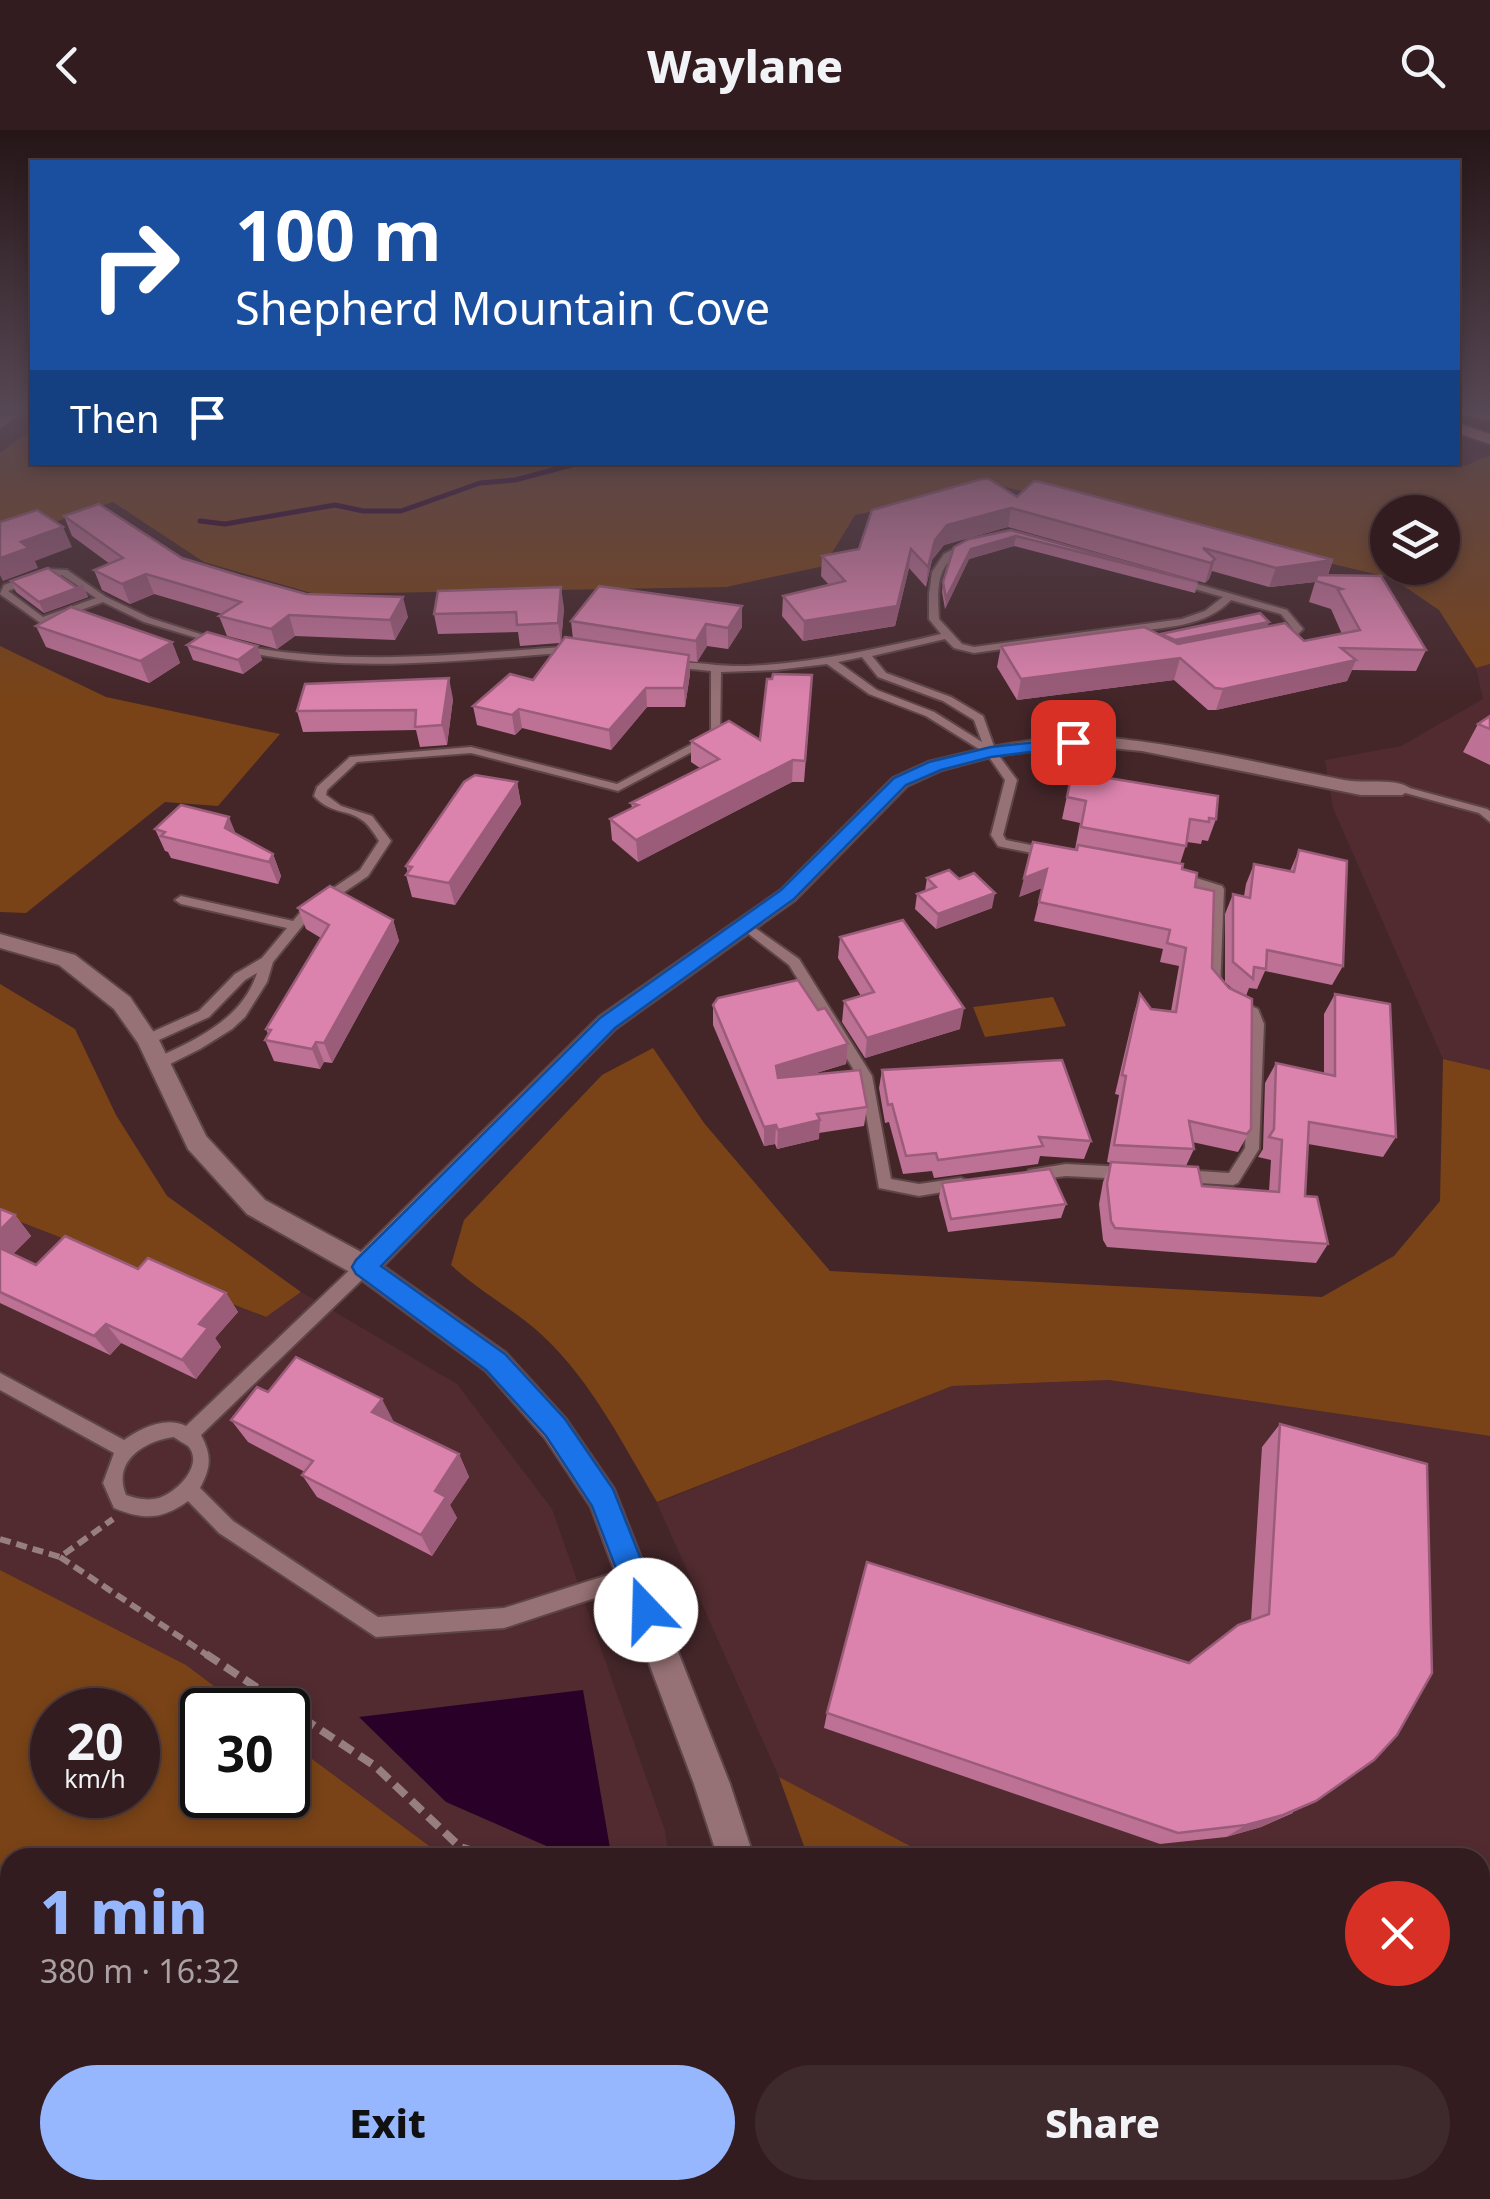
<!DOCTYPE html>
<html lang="en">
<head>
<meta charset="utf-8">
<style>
	body { margin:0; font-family:"Noto Sans",sans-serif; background:#3e292c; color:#f1f3f6; height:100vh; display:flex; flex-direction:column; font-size:38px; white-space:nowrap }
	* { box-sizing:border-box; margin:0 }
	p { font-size:32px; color:#a9a1a4 }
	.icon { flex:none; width:55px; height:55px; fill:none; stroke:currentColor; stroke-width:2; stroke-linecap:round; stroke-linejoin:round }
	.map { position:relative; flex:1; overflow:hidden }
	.side { position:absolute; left:0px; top:1718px; width:1490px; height:352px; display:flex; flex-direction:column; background:#331c1f; border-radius:30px 30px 0 0; box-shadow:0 5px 15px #0003,0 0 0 2px #4e3a3d }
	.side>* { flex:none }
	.hud { position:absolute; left:30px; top:30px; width:1430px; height:305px; border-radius:0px; box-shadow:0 5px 15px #0003,0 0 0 2px #4e3a3d; background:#1a4fa0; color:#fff; overflow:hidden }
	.tools { position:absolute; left:1370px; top:365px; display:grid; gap:20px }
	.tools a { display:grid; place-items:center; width:90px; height:90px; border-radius:50%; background:#331c1f; box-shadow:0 5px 15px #0003,0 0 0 2px #4e3a3d; font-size:50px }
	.speed { position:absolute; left:30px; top:1558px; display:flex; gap:20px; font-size:50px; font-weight:700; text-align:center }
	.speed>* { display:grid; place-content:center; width:130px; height:130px; border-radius:50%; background:#331c1f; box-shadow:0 5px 15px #0003,0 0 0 2px #4e3a3d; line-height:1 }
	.speed small { font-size:25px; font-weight:400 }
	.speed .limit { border:5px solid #111; border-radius:15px; background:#fff; color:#111 }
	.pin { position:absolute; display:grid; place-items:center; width:85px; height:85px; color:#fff; margin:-42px; border-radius:20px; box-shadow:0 5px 15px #0006 }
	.me { position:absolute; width:110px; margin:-55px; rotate:339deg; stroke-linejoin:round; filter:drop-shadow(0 0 8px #0008) }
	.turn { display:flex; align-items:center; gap:35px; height:210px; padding:0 40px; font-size:45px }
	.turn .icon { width:130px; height:130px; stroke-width:2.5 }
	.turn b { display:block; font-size:70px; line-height:85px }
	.then { display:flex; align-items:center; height:95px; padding:0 40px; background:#0003; gap:20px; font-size:38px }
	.round { display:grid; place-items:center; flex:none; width:105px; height:105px; border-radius:52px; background:#3e292c }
	.overview { display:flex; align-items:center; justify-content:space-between; height:170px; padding:0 40px }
	h1 { font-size:60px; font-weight:800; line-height:75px; color:#96b6fd }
	.action { display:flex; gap:20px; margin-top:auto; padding:20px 40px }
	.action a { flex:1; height:115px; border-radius:60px; background:#96b6fd; color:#111; font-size:40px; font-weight:800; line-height:115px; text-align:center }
	.action a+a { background:#3e292c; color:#f1f3f6 }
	header { display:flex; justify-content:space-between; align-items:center; height:130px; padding:0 40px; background:#331c1f; font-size:45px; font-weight:800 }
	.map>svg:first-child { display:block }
	.built { fill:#512b30 }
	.green { fill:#794317; fill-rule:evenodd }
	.water { fill:#290028 }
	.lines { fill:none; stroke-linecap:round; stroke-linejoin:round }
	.stream { stroke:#290028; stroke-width:5 }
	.lane-casing { stroke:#5e4548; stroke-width:4 }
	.street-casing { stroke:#5e4548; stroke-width:4 }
	.primary-casing { stroke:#5e4548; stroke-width:4 }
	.highway-casing { stroke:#5e4548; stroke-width:4 }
	.path-far1 { stroke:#977e80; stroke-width:6; stroke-dasharray:11 6; stroke-linecap:butt }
	.path { stroke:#977e80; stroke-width:8; stroke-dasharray:15 8; stroke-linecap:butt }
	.lane { fill:#967175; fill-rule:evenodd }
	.street { fill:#967175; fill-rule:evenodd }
	.primary { fill:#c28880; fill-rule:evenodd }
	.highway { fill:#e09888; fill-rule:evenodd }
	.wall { fill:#bd7195 }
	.shaded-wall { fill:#9a5c79 }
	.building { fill:#dc83ad; stroke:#9a5c79; stroke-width:2.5 }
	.route { fill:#1a73e8; stroke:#114b97; stroke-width:2.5 }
</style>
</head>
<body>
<header><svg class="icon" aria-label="back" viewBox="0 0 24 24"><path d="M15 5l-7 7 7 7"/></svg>Waylane<svg class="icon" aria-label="search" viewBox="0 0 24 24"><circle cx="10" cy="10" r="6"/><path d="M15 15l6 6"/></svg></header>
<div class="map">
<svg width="1490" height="2069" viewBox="0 0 1490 2069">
	<rect width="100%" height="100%" fill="#442629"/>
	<!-- built -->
	<g class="built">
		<polygon points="1490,534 1490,940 1443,929 1333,678 1325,630 1401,616 1483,569 1476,538"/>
		<polygon points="0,1084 265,1187 301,1162 457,1254 552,1379 665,1701 669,1727 444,1727 288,1611 288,1580 246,1580 186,1535 0,1440"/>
		<polygon points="1109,1250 1490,1306 1490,1812 1480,1813 1480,1728 931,1727 779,1647 657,1373 952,1256"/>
	</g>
	<!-- green -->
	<g class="green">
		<path d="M32,299V332H1450L1465,336L1490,325V534L1476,538L1439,480L1392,448L997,355L855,385L824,436L726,457L315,464L204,432L113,372L0,411V323ZM1388,382H1442V438H1388Z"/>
		<polygon points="0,516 106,567 280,604 218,676 165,672 26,783 0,782"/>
		<polygon points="0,854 75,899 116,985 167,1066 301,1162 266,1187 0,1084"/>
		<polygon points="1053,867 1066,896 985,907 973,877"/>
		<path d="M653,918L704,993L830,1141L1322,1167L1394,1126L1440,1071L1443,929L1490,940V1306L1109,1250L952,1256L657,1372C624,1316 592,1252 543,1206C515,1180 480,1162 451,1135L464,1090L602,945Z"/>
		<path d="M0,1440L186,1535L246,1580H202V1665H288V1611L444,1727L10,1728V1903L0,1908ZM52,1580H138V1665H52Z"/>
		<polygon points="779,1647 931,1727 808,1727"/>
		<polygon points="1490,1812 1490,2069 802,2069 802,2060 1480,2060 1480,1813"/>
		<polygon points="159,2060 652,2060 651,2069 161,2069"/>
	</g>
	<!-- water -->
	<polygon class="water" points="583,1560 611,1724 558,1721 446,1672 359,1587"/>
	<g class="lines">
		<!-- stream -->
		<polyline class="stream" points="200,391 225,394 335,375 363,381 401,381 480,353 515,350 583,332"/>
		<defs>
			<g id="lane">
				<path d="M969,411L972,412V416C936,431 937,454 939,489L962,514L974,517L1182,489L1205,481L1223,467L1177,454V450L1180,449L1287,480L1303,499L1296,506L1276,509V505L1293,499L1281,484L1231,470C1206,496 1169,497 1136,501L1145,509L1140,512L1125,502H1119L974,523L954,518L945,509L872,526L886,543L951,567L983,586L996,622L1017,650L1003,705L1006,710L1055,720V726L1051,727L1002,717L998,716L991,705L1005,650L987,624L926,586L869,564L827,534L776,540L721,542L720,607L618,661L471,623L357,632L327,660L326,665L341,676L372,686L391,711L368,746L312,784L273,832L267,852L245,887L232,899L200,919L164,937H154L152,933L154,929C195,910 242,890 257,843L245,850L209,887L148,915L143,914L141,910L143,906L199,881L235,844L262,828L287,798L181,774L175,770L181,766L293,791L304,778L360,740L379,711C374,703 369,695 362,690C345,678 332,685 314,666L317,657L350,627L471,617L617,654L711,604V541L672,537L668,536V532C694,531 721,537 747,536C813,533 877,519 941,504L929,489V464L932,442L944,424ZM862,527L878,547L943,571L974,590L982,612L934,582L877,560L838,532Z"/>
				<path d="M47,439L67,440L106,467L150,488L222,511L217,514L144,492L103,472L42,494L0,464L4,455ZM48,445H62L96,468L43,487L8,461Z"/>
				<path d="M239,515C353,537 461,524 575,516L580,519L575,522C461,530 348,545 235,520V516Z"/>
				<polygon points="1402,656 1487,679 1490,681 1490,692 1479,683 1398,661 1396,659"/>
				<polygon points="1177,742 1222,756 1224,759 1220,860 1210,860 1208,857 1212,761 1173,749 1173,743"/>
				<polygon points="745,791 799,829 872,946 891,1049 919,1054 961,1048 966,1050 969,1054 966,1058 919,1066 879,1058 860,950 789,835 741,798 739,795"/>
				<polygon points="1236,869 1258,879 1264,894 1259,1019 1238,1053 1233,1055 1183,1052 1178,1050 1175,1046 1178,1042 1183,1040 1229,1043 1245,1018 1250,894 1247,885 1229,874"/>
				<polygon points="1066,1034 1125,1037 1130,1039 1133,1043 1130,1047 1125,1049 1066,1046 1034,1050 1029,1048 1026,1044 1029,1040"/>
				<path d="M364,1130L370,1132L372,1137L370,1142L201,1305C212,1326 211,1337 200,1358L233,1391L378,1487L504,1478L633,1437L640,1439L642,1446L640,1453L504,1498L376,1507L219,1403L188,1371C162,1390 143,1390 114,1378L103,1353L114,1323L0,1260V1243L124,1310C141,1298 166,1286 186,1296L358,1132ZM174,1307C176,1309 187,1315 188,1316C205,1335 176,1363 159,1368C148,1371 137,1369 126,1365C112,1331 144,1311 174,1307Z"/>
			</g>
			<g id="street">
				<path d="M1100,607C1182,614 1263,634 1344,650C1364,654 1397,647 1411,659L1402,665H1361L1142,621L1100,617L1046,618L991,627L942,640L907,656L795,770L615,899L383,1136L506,1223L565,1288L614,1359L730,1654L754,1728H718L694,1654L591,1377L545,1308L486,1241L355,1145L247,1084L188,1019L138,913L114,879L59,835L0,818V804L75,825L130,867L159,910L206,1006L265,1070L361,1122L599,887L781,760L893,648L928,632L991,617L1046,608Z"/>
				<polygon points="739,2060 781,2060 780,2069 738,2069"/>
			</g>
			<polygon id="primary" points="1458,279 1490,282 1490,290 1458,284"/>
			<polygon id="highway" points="1458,293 1490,304 1490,314 1458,303"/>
		</defs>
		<!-- lane casing -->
		<use href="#lane" class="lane-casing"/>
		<!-- street casing -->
		<use href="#street" class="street-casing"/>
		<!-- primary casing -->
		<use href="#primary" class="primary-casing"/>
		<!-- highway casing -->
		<use href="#highway" class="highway-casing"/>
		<!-- path-far1 -->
		<g class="path-far1">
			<polyline points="0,1409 60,1427 113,1389"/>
			<polyline points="60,1427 210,1527"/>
		</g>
		<!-- path -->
		<g class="path">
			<polyline points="206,1524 375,1636 460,1717 497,1728"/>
			<polyline points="974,2060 998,2069"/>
		</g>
		<!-- lane -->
		<use href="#lane" class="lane"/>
		<!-- street -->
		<use href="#street" class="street"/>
		<!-- primary -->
		<use href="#primary" class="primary"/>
		<!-- highway -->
		<use href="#highway" class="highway"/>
	</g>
	<!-- wall -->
	<g class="wall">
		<polygon points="1017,367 1333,430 1328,445 1426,520 1416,541 1352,540 1347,551 1216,580 1208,580 1174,550 1017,570 997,537 1001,516 1268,496 1304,511 1342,504 1331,479 1309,472 1315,452 1269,457 1212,441 1209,449 1205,453 1008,397 944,415 932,430 926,457 909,438 895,496 803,511 782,486 783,466 829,455 821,446 822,426 859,419"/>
		<polygon points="64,386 182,428 241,446 306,464 408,487 395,510 295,506 277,519 227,506 219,486 222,484 154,464 130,474 102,460 94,440 110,434 72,406"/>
		<polygon points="1011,400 1198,452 1195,463 1014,416 969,429 945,479 942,462 943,452 954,417"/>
		<polygon points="11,451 77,458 83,456 88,467 44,483 16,462"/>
		<polygon points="742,476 742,497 728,519 707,516 697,532 689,531 690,544 685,577 647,577 611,620 522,598 515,605 477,595 473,576 533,550 560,513 520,516 518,502 438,504 434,484 564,478 561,513 573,509 571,491"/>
		<polygon points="36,496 172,512 180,533 149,553 46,517"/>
		<polygon points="187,515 257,516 262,530 243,544 193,530"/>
		<polygon points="811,566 804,652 792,652 638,732 612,710 610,689 632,678 631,673 700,638 691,632 691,611 760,610"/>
		<polygon points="453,569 447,615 420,617 416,600 303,602 297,581"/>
		<polygon points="1490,586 1490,635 1463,622 1478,594"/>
		<polygon points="1072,642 1216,689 1208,711 1202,710 1201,714 1187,712 1180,734 1182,739 1195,757 1212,838 1229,858 1235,861 1225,852 1225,784 1233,764 1244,766 1246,754 1254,734 1290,741 1299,720 1343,836 1332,855 1265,841 1257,859 1249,858 1246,866 1251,999 1238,1022 1192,1012 1194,1019 1186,1036 1202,1056 1269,1061 1271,1030 1258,1027 1263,1019 1265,953 1276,933 1324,943 1324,884 1335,864 1396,1007 1383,1027 1308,1014 1305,1066 1328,1114 1316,1133 1107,1117 1103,1110 1099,1074 1103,1052 1111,1033 1107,1032 1119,965 1115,964 1134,883 1140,864 1151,879 1171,881 1179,836 1160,832 1163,819 1034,791 1042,758 1019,767 1075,719 1080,693 1062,689"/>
		<polygon points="517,652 521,674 455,775 412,767 406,745 408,743 406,736"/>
		<polygon points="155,699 235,704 273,724 281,746 278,754 171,728 168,722 165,721"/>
		<polygon points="927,748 992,778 936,799 915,779 917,764 925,761"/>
		<polygon points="298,778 393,790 399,811 332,933 324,932 320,939 274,931 265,910 268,904 266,899 321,808 306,799"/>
		<polygon points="840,807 960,899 865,928 842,892 844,871 861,866 838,828"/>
		<polygon points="713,875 818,880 848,914 846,934 810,945 867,977 864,996 819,1003 819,1009 777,1019 775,1014 764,1016 713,895"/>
		<polygon points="882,940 1091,1011 1084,1029 1040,1026 1038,1034 934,1048 932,1041 903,1044 889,992 885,993 879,958"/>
		<polygon points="942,1053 1066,1074 1061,1088 948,1102 939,1067"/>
		<polygon points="0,1079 15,1085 31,1106 13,1124 36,1135 138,1139 226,1163 238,1182 215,1208 221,1217 196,1249 121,1213 110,1225 0,1173"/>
		<polygon points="268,1262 394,1293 459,1324 469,1347 450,1375 457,1388 432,1426 317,1367 302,1345 305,1342 248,1312 231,1290"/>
		<polygon points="1280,1294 1293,1683 1261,1697 1226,1707 1160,1714 824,1598 827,1583 1189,1533 1251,1491 1262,1317"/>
	</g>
	<!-- shaded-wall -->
	<g class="shaded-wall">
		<polygon points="3,279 26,279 0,299 0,282"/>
		<polygon points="1011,378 1008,397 944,415 932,430 926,457 928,437 935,410 947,395"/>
		<polygon points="63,397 72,417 35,431 38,438 3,451 0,445 0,428 21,412"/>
		<polygon points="1016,406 1014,416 969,429 945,479 946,468 971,419"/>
		<polygon points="911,419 909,438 895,496 803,511 804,491"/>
		<polygon points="1215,429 1209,449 1205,453 1211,433"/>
		<polygon points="1333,430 1325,450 1317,445 1315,452 1269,457 1276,438"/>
		<polygon points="146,444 154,464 130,474 122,454"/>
		<polygon points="83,456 88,467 44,483 39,472"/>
		<polygon points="561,457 564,478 561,513 558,493"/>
		<polygon points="403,467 408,487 395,510 390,490"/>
		<polygon points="742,476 742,497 728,519 728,498"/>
		<polygon points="289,485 295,506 277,519 271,499"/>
		<polygon points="1269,492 1265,503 1171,521 1175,510"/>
		<polygon points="706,494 707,516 697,532 696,511"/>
		<polygon points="172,512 180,533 149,553 140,531"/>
		<polygon points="257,516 262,530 243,544 238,530"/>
		<polygon points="689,525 690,544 685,577 684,558"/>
		<polygon points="1180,528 1174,550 1017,570 1021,549"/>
		<polygon points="1356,530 1347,551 1216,580 1223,559"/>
		<polygon points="449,548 453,569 447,615 442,595"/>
		<polygon points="646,558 647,577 611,620 609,600"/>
		<polygon points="519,579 522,598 515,605 512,585"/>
		<polygon points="793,630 792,652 638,732 636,710"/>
		<polygon points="517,652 521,674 455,775 449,753"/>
		<polygon points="229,687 238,709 225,698"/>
		<polygon points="273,724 281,746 278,754 269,732"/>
		<polygon points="1047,739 1042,758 1019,767 1024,748"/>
		<polygon points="995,763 992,778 936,799 938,784"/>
		<polygon points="393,790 399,811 332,933 324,913"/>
		<polygon points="964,878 960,899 865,928 867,908"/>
		<polygon points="316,912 324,932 320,939 312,919"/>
		<polygon points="848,914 846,934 776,955 776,936"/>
		<polygon points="820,990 819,1009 777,1019 778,1000"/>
		<polygon points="776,995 775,1014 764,1016 764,997"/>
		<polygon points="15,1085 31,1106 5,1132 0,1126 0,1100"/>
		<polygon points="226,1163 238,1182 215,1208 221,1217 196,1249 182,1230 199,1194"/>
		<polygon points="106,1194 121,1213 110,1225 94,1206"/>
		<polygon points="382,1269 394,1292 372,1282"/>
		<polygon points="459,1324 469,1347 450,1375 457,1388 432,1426 421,1405 435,1361"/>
		<polygon points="1316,1671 1261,1697 1226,1707 1246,1695"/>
		<polygon points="108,2060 138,2060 140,2069 109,2069"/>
	</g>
	<!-- building -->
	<g class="building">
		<polygon points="982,349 989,349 1017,367 1034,351 1041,352 1333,430 1276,438 1203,418 1215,429 1211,433 1011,378 947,395 935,410 928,437 911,419 897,476 804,491 783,466 845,451 822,426 859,419 872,380"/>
		<polygon points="99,374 182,428 241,446 306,464 403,467 390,490 289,485 271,499 219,486 241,472 146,444 122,454 94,440 123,428 64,386"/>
		<polygon points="37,380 63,397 21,412 29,418 0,428 0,392"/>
		<polygon points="1011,400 1198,452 1016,406 971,419 946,468 943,452 954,417 969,409"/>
		<polygon points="48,438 77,458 83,456 39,472 11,451"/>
		<polygon points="1317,445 1381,446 1426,520 1341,518 1356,530 1223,559 1215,558 1180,528 1021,549 1001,516 1144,497 1178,514 1285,493 1304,511 1360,500 1338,460 1342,459 1316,451"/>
		<polygon points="599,456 742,476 728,498 706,494 696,511 571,491"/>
		<polygon points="561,457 558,493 517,495 516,482 434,484 438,461"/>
		<polygon points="71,477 172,512 140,531 36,496"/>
		<polygon points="1260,483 1269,492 1175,510 1161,504"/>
		<polygon points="207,502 257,516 238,530 187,515"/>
		<polygon points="565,507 689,525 684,558 646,558 609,600 519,579 512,585 473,576 510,544 533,550"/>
		<polygon points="773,544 812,545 805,631 793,630 636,710 610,689 638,675 631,673 719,629 691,611 729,591 760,610 767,549 772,549"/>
		<polygon points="449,548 442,595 415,597 416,580 297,581 305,554"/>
		<polygon points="1490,586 1490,599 1478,594"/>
		<polygon points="1072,642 1218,666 1216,689 1209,688 1209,692 1190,689 1186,716 1081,697 1086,671 1067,667"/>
		<polygon points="475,645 517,652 449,753 406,745 412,737 406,736 464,652"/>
		<polygon points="181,675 229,687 225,698 273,724 269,732 161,706 165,702 155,699"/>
		<polygon points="1033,712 1077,720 1078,715 1183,734 1182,739 1197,743 1195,757 1214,761 1212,838 1229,858 1252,869 1251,999 1247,1004 1189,991 1194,1019 1114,1015 1126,946 1122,945 1140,864 1151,879 1176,882 1186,818 1167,813 1170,800 1039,772 1047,739 1024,748"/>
		<polygon points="1299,720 1347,731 1343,836 1267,820 1266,839 1254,837 1253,849 1233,832 1233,764 1250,768 1254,734 1294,742"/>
		<polygon points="949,740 959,749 974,743 995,763 938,784 917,764 936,757 927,748"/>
		<polygon points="330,756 393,790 324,913 316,912 312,919 265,910 271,900 266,899 329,795 298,778"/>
		<polygon points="903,790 964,878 867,908 844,871 874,862 840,807"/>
		<polygon points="798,850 818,880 825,878 848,914 776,936 778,948 860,940 867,977 817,984 820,990 778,1000 776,995 764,997 713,875 718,868"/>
		<polygon points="1335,864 1390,874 1396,1007 1309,992 1305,1066 1317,1067 1328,1114 1115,1098 1111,1091 1107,1054 1111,1032 1198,1037 1202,1056 1279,1062 1282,1010 1269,1007 1274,999 1276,933 1335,946"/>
		<polygon points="1062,930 1091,1011 1039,1007 1043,1016 938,1030 936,1023 906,1026 892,974 888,975 882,940"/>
		<polygon points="1050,1039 1066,1074 951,1089 942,1053"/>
		<polygon points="0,1079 15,1085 0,1100"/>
		<polygon points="65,1106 138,1139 148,1128 226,1163 199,1194 208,1198 182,1230 106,1194 94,1206 0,1162 0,1118 36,1135"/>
		<polygon points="296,1227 382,1269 372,1282 459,1324 435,1361 446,1367 421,1405 302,1345 313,1331 231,1290 257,1257 268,1262"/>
		<polygon points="1280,1294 1427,1334 1432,1543 1397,1605 1374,1630 1316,1671 1283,1685 1246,1695 1178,1703 827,1583 867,1432 1189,1533 1238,1495 1269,1484"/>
		<polygon points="10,1909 10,2060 108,2060 109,2069 0,2069 0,1915"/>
	</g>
	<!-- sky -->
	<linearGradient id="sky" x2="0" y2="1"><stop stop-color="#251517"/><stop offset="0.49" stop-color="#564754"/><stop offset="1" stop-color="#564754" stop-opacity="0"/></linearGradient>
	<rect width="1490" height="569" fill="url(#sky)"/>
	<!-- route -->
	<polygon class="route" points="1073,608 1081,612 1079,616 991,627 941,640 906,655 794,769 615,898 381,1136 505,1224 565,1289 613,1359 661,1480 657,1491 646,1495 636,1491 592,1376 546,1306 486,1240 356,1144 352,1137 356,1130 600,888 781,760 894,648 929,632 991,617"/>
</svg>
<div class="tools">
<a><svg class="icon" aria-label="layers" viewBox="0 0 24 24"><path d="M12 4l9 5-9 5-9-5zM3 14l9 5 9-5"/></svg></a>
</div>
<div class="speed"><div>20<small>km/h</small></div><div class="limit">30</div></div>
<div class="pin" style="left:1073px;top:612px;background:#d93025"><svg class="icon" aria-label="arrive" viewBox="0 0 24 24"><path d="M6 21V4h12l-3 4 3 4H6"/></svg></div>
<svg class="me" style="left:646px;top:1480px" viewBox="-20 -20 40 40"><circle r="19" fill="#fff"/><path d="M0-13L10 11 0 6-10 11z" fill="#1a73e8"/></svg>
<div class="hud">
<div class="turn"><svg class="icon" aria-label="right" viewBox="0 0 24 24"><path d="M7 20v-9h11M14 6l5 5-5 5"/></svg><div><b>100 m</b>Shepherd Mountain Cove</div></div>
<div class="then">Then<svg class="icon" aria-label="arrive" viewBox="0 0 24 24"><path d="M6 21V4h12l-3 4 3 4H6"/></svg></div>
</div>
<section class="side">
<div class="overview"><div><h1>1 min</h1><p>380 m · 16:32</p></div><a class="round" style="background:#d93025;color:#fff"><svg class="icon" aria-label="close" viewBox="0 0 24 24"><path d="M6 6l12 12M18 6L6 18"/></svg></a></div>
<div class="action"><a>Exit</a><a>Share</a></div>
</section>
</div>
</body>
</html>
